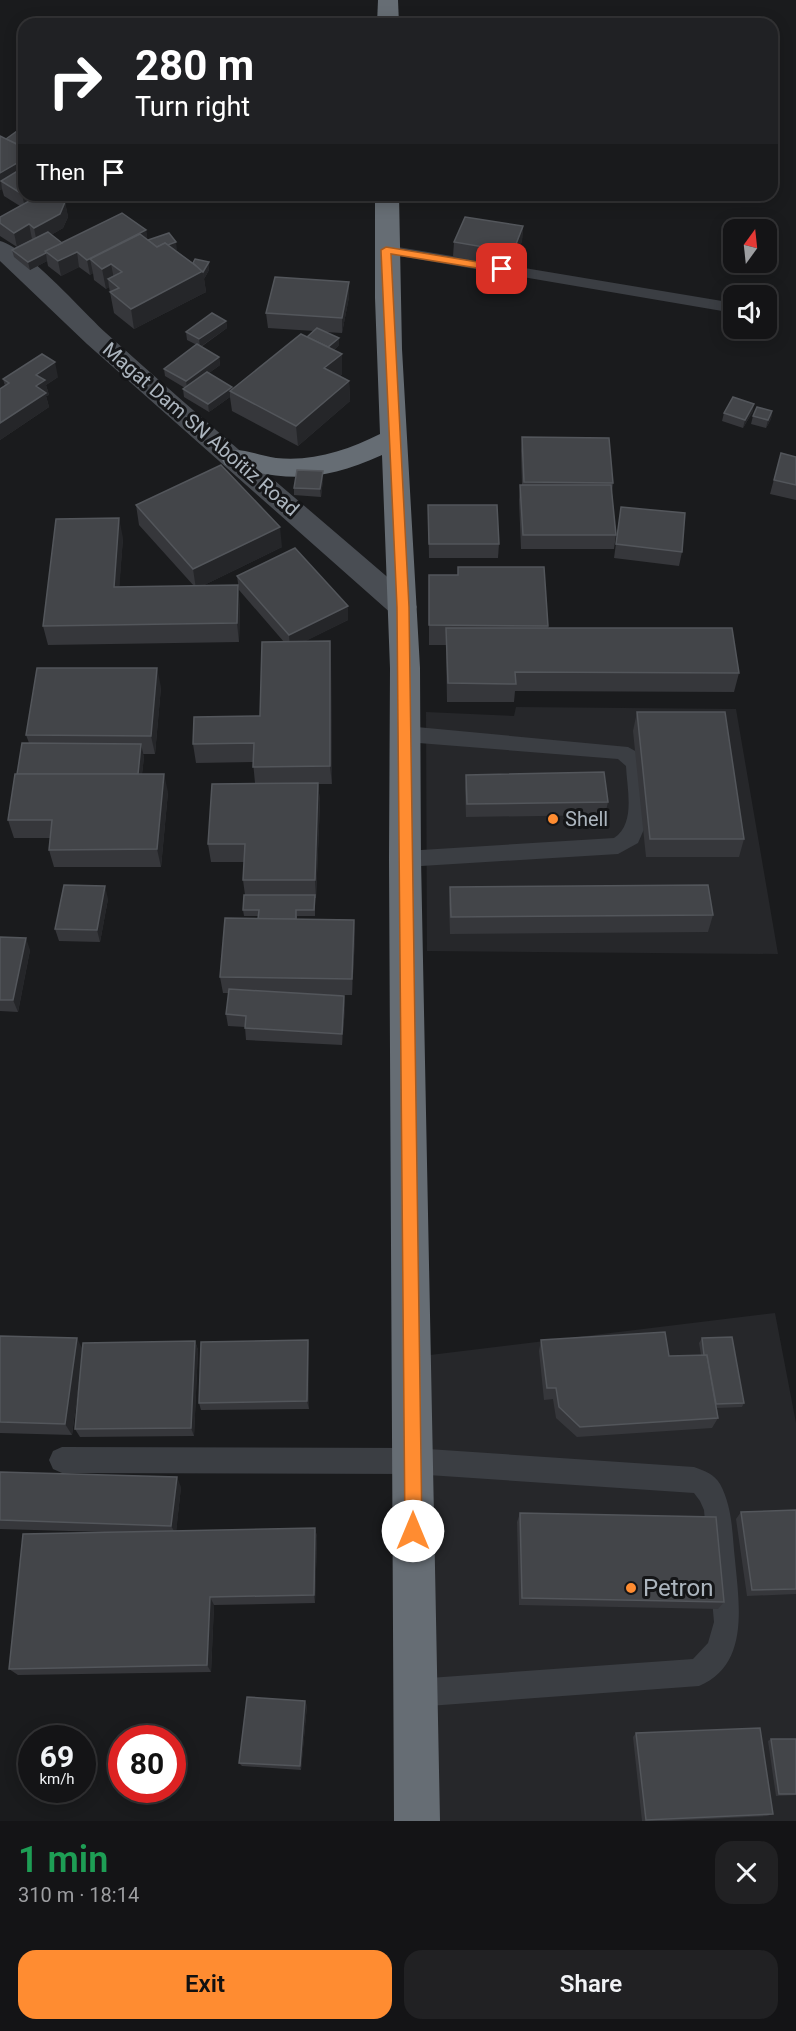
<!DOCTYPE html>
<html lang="en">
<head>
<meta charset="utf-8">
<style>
	body { margin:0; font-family:Roboto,sans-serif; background:#212123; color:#f1f3f6; height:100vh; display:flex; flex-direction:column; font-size:22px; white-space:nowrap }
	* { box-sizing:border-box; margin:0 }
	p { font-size:20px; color:#9d9ea1 }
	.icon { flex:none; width:33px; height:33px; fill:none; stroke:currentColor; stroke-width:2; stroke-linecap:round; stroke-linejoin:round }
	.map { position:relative; height:1821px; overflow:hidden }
	.side { display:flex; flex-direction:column; background:#141416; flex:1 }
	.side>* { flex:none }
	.top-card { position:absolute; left:18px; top:18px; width:760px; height:183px; border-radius:18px; box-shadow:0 3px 15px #0003,0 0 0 2px #333335; background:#202124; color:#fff; overflow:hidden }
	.needle { width:39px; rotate:15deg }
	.fabs { position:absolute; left:723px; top:219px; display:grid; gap:12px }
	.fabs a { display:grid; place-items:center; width:54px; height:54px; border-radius:12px; background:#141416; box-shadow:0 3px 15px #0003,0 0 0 2px #333335; font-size:30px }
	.speed { position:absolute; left:18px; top:1725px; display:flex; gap:12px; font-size:30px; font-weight:700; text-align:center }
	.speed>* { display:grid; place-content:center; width:78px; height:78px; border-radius:50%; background:#141416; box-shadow:0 3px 15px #0003,0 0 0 2px #333335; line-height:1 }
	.speed small { font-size:15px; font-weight:400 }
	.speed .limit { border:9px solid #d22; background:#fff; color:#111 }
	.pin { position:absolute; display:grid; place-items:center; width:51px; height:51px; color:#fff; margin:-26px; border-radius:12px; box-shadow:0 3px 9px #0006 }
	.me { position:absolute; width:66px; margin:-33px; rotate:0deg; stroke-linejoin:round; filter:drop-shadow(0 0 4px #0008) }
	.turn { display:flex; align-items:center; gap:21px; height:126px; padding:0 18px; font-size:27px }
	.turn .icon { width:78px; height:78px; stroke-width:2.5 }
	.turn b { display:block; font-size:42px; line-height:51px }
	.then { display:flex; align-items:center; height:57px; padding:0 18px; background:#0003; gap:12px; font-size:22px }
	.round { display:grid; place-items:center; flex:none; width:63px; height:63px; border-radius:18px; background:#212123 }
	.headline { display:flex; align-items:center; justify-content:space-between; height:102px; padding:0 18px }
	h1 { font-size:36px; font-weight:600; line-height:45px; color:#1e9e55 }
	.button { display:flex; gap:12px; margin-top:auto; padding:12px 18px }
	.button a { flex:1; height:69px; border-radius:18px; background:#ff8c31; color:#111; font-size:24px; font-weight:600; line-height:69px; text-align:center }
	.button a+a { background:#212123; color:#f1f3f6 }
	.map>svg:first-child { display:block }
	.built { fill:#26272a }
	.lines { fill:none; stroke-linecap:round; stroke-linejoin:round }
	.lane { fill:#3b3e43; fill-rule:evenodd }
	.secondary { fill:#494d53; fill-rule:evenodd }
	.highway { fill:#666d74; fill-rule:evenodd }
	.wall { fill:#36373b }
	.shaded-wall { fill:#252629 }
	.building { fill:#434549; stroke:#53565b; stroke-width:1.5 }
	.route { fill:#ff8c31; stroke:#a65b20; stroke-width:1.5 }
	.poi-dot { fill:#ff8c31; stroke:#151618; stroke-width:2 }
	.labels { text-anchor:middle; stroke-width:6; stroke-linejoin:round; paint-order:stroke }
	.street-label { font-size:20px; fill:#acb5be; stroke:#151618 }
	.poi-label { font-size:20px; fill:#acb5be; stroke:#151618; text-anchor:start }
	.near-poi-label { font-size:24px; fill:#acb5be; stroke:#151618; text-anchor:start }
</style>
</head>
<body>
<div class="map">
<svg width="796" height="1821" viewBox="0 0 796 1821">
	<rect width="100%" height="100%" fill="#1a1b1d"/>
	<!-- built -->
	<g class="built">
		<polygon points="516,707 736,709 778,954 427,951 426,712 514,716"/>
		<polygon points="775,1313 796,1423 796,1821 436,1821 430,1355"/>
	</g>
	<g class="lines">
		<!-- lane -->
		<g class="lane">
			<polygon points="386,245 734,303 734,313 381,253 378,250 381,247"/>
			<path d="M406,726L628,747L637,752L646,764L648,820L638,843L618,854L405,867L398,865L395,859L398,853L405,851L614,838C636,823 627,790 626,766L618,759L406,742L399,739L396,734L399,729Z"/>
			<path d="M62,1447L413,1448L694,1467C705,1471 714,1474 720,1484C733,1508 732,1534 735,1560C739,1604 750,1665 699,1686L415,1707L405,1703L401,1693L405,1683L415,1679L693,1659L708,1643L714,1622L704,1510L700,1501L694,1493L413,1474L62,1473L53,1469L49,1460L53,1451Z"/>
		</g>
		<!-- secondary -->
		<path class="secondary" d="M0,241C26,247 83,312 106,333C207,424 311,511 413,599L417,607L413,615L403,618L393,615L87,344L0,261Z"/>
		<!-- highway -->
		<g class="highway">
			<polygon points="378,0 398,0 399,24 377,24"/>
			<path d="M375,195H399L402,349L420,668L421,859L440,1821H394L389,859L390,668L382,455C322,482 287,482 225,465L221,458L225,451C242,447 259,456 276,458C313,462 348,450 380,434L375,298Z"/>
		</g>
	</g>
	<!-- wall -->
	<g class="wall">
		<polygon points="0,136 24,195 65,202 68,217 63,228 51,235 62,243 146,230 147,239 177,250 175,250 193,263 209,262 209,270 204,279 206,292 134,329 114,313 109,287 106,289 94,280 93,273 90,275 79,267 61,276 48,266 47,261 30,270 14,257 12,250 17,247 0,236 0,217 20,206 4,196 2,189 0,190"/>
		<polygon points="523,226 522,241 512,267 453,257 454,242"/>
		<polygon points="349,282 349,297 342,333 325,332 339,338 339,345 334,350 342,354 342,374 340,376 349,381 350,401 298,446 232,411 230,397 209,412 184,397 183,389 185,388 165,376 164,369 197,345 187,340 186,332 226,321 227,328 201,347 219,357 220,365 209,373 232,389 307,337 314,331 268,328 266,313"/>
		<polygon points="58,377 46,385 49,395 46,396 49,407 0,440 0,389 5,386 3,379"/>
		<polygon points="753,411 743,428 722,421 724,413"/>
		<polygon points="772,411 771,419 766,428 751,424 753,416"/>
		<polygon points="522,437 613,483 612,493 616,535 614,549 521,549 519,500 520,485 522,485 521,451"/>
		<polygon points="781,453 796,457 796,500 770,494"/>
		<polygon points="323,471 323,479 321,497 294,495 294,488"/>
		<polygon points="136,505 282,547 202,586 240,605 239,642 48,645 43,626 123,538 119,587 194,586 139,525"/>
		<polygon points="428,505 499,544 498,558 429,558"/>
		<polygon points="621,507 682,552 679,566 614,558"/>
		<polygon points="429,575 548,626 548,628 739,673 734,692 515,691 514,702 447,702 446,645 429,645"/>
		<polygon points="237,576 348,620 305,641 331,660 332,784 318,784 320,802 316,898 315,898 315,916 297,916 297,919 354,920 355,937 352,995 329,995 344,996 345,1008 342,1045 246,1040 245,1027 228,1026 226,1014 229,993 223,993 220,977 258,919 258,916 244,916 243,910 245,895 243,880 244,862 211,862 208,844 255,783 253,762 196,763 193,744 260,716 284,642 239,590"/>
		<polygon points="161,687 155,754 143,754 144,757 142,774 168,792 161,867 54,867 49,850 50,838 14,838 8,820 17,774 29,743 26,735"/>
		<polygon points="637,712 744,839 739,857 646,857 633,731"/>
		<polygon points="466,775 608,802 605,815 466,817 465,788"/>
		<polygon points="450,887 713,915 708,932 450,934 449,904"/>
		<polygon points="108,899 100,942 59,941 55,929"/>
		<polygon points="0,937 30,950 18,1012 0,1011"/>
		<polygon points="0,1336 83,1349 195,1341 198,1350 194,1436 80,1437 75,1429 82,1360 72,1435 0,1433"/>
		<polygon points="702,1338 744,1403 742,1407 717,1408 718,1418 712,1428 577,1437 556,1418 553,1399 544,1400 539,1351 541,1340 669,1356 701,1355 699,1343"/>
		<polygon points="308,1340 309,1349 309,1409 201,1410 199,1403"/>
		<polygon points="0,1472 181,1487 176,1531 315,1528 317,1537 315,1603 214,1605 211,1672 18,1675 9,1669 104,1532 0,1529"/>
		<polygon points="796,1510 796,1594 747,1596 736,1519 741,1512"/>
		<polygon points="520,1513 724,1602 718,1609 519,1605 517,1522"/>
		<polygon points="307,1705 301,1770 242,1766 239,1763"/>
		<polygon points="636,1733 773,1814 767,1816 669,1821 642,1821 633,1737"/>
		<polygon points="771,1739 796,1739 796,1795 776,1796 768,1741"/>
	</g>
	<!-- shaded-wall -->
	<g class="shaded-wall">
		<polygon points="24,159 24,176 1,181 2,189 0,190 0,173"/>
		<polygon points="24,192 24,195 48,195 25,208 22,194"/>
		<polygon points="65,202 68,217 63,228 37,243 34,228"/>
		<polygon points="29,224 32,239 17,247 14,233"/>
		<polygon points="523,226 522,241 512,267 513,252"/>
		<polygon points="146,230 148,243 90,259 93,273 90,275 87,260"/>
		<polygon points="176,242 177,250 153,257 152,250"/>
		<polygon points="77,252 79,267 61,276 58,261"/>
		<polygon points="46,253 47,261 30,270 28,262"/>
		<polygon points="209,262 209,270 204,279 203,272"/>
		<polygon points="111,264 115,284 108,279 109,287 106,289 102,269"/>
		<polygon points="203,271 206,292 134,329 131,309"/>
		<polygon points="349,282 349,297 342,333 342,318"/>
		<polygon points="226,321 227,328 200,347 199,339"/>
		<polygon points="339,338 339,345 324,359 324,352"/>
		<polygon points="342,354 342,374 325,389 324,368"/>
		<polygon points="219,357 220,365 187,389 186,381"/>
		<polygon points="55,362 58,377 46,385 49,395 46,396 49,407 0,440 0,423 36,386 36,375"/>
		<polygon points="349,381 350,401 298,446 296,426"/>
		<polygon points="232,387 233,393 230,391 230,397 209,412 208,404"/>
		<polygon points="754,404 753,411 743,428 745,420"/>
		<polygon points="772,411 771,419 766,428 768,420"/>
		<polygon points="323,471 323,479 321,497 320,489"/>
		<polygon points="119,518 123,538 118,607 114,587"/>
		<polygon points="280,527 282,547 196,589 193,569"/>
		<polygon points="238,585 240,605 239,642 237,623"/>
		<polygon points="348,606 348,620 290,649 289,635"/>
		<polygon points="330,641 331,660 332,784 330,766"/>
		<polygon points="157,668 161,687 155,754 151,736"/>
		<polygon points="141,744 144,757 140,790 138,777"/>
		<polygon points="164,774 168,792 161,867 157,849"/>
		<polygon points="318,783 320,802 316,898 315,880"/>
		<polygon points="105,886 108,899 100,942 97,930"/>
		<polygon points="354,920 355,937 352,995 352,979"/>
		<polygon points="26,938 30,950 18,1012 13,1000"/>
		<polygon points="344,996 345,1008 342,1045 342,1034"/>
		<polygon points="77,1338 83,1350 72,1435 65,1424"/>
		<polygon points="308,1340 309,1349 309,1409 307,1401"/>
		<polygon points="195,1341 198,1350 194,1436 191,1428"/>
		<polygon points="177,1477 181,1487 176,1534 171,1526"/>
		<polygon points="315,1528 317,1537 315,1603 314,1595"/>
		<polygon points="210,1597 214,1605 211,1672 207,1665"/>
		<polygon points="305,1701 307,1705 301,1770 300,1766"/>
	</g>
	<!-- building -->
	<g class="building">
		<polygon points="24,126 24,143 21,141 17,144 6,139"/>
		<polygon points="0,136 16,144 21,141 24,143 24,159 0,173"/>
		<polygon points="24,167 24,192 22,194 1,181"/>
		<polygon points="40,195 55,195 65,202 60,214 34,228 29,224 14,233 0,223 0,217"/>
		<polygon points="122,213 146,230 87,260 77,252 58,261 45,251"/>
		<polygon points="465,217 523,226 513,252 454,242"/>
		<polygon points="48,232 62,243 45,251 46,253 28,262 12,250"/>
		<polygon points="169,233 176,242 168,245 165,243 157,247 148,240"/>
		<polygon points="140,234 157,247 165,243 203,271 131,309 110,292 119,288 108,279 122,272 111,264 102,269 90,259"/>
		<polygon points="195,259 209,262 203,272 193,263"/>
		<polygon points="275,277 349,282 342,318 266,313"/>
		<polygon points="212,313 226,321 199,339 186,332"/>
		<polygon points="317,328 339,338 328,347 307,337"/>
		<polygon points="301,334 342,354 324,368 349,381 296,426 230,391"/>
		<polygon points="197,344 219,357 186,381 164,369"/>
		<polygon points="42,354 55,362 36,375 45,380 36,386 46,393 0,423 0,389 9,383 3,379"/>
		<polygon points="207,372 232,387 208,404 183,389"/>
		<polygon points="733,397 754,404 745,420 724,413"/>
		<polygon points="757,407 772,411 768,420 753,416"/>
		<polygon points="522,437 609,438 613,483 524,482"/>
		<polygon points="781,453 796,457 796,485 774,480"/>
		<polygon points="221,465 280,527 193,569 136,505"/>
		<polygon points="297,470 323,471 320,489 294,488"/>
		<polygon points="520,485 611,485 616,535 523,535"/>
		<polygon points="428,505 497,505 499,544 429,544"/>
		<polygon points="621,507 685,513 682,552 616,544"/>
		<polygon points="119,518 114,587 238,585 237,623 43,626 56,519"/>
		<polygon points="295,548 348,606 289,635 237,576"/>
		<polygon points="458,567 544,567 548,626 429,625 429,575 458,575"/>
		<polygon points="446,628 732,628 739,673 515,672 516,684 448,683"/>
		<polygon points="330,641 330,766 253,767 254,743 193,744 194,717 260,716 262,642"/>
		<polygon points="37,668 157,668 151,736 26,735"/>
		<polygon points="637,712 725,712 744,839 650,839"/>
		<polygon points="22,743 141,744 138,774 17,774"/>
		<polygon points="604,772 608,802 467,804 466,775"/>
		<polygon points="15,774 164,774 157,849 49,850 52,820 8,820"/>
		<polygon points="318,783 315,880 243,880 245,844 208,844 212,784"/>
		<polygon points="64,885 105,886 97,930 55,929"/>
		<polygon points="708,885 713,915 451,917 450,887"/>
		<polygon points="244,895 315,895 314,910 296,910 296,919 258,919 259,910 243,910"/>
		<polygon points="225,918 354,920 352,979 220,977"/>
		<polygon points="0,937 26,938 13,1000 0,1000"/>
		<polygon points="229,989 344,996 342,1034 245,1028 246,1016 226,1014"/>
		<polygon points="665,1332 669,1356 707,1355 718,1418 580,1427 559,1407 556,1388 547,1388 541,1340"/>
		<polygon points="0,1336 77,1338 65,1424 0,1422"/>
		<polygon points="732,1337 744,1403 716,1404 707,1355 704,1355 702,1338"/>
		<polygon points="308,1340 307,1401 199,1403 201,1342"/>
		<polygon points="195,1341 191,1428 75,1429 83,1343"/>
		<polygon points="0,1472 177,1477 171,1526 0,1520"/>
		<polygon points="796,1510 796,1589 752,1590 741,1512"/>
		<polygon points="520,1513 716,1517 724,1602 522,1598"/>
		<polygon points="315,1528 314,1595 210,1597 207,1665 9,1669 23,1534"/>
		<polygon points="247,1697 305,1701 300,1766 239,1763"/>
		<polygon points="760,1728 773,1814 646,1820 636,1733"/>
		<polygon points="771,1739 796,1739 796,1794 779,1794"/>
	</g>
	<!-- route -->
	<polygon class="route" points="386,247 502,266 507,269 502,272 391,254 409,607 422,1531 419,1537 413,1539 407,1537 405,1531 397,607 381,250"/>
	<!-- markers -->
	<g class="poi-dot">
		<circle cx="553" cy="819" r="6"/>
		<circle cx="631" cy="1588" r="6"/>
	</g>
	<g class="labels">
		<!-- street labels -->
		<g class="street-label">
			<text transform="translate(201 429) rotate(41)" y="7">Magat Dam SN Aboitiz Road</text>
		</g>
		<!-- poi labels -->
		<g class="poi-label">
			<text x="565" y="826">Shell</text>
		</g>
		<!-- near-poi labels -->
		<g class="near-poi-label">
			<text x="643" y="1596">Petron</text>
		</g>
	</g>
</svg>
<div class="fabs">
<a><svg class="needle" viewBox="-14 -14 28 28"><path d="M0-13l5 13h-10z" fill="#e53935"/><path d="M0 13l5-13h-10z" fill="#9d9ea1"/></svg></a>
<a><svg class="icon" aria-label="sound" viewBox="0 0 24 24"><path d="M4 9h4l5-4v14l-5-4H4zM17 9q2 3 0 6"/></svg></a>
</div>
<div class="speed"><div>69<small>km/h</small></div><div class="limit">80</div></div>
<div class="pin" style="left:502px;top:269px;background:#d93025"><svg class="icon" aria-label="arrive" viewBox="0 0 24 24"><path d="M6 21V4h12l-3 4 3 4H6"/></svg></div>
<svg class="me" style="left:413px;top:1531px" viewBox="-20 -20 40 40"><circle r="19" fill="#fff"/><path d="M0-13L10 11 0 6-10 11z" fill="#ff8c31"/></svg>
<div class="top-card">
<div class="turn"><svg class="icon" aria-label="right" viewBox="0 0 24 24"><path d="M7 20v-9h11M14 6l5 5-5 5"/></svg><div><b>280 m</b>Turn right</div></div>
<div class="then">Then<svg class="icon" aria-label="arrive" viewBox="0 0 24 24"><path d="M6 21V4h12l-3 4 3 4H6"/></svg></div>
</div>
</div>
<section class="side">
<div class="headline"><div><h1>1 min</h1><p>310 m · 18:14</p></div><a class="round"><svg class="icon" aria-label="close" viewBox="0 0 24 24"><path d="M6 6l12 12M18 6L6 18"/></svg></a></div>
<div class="button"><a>Exit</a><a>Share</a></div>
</section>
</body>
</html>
